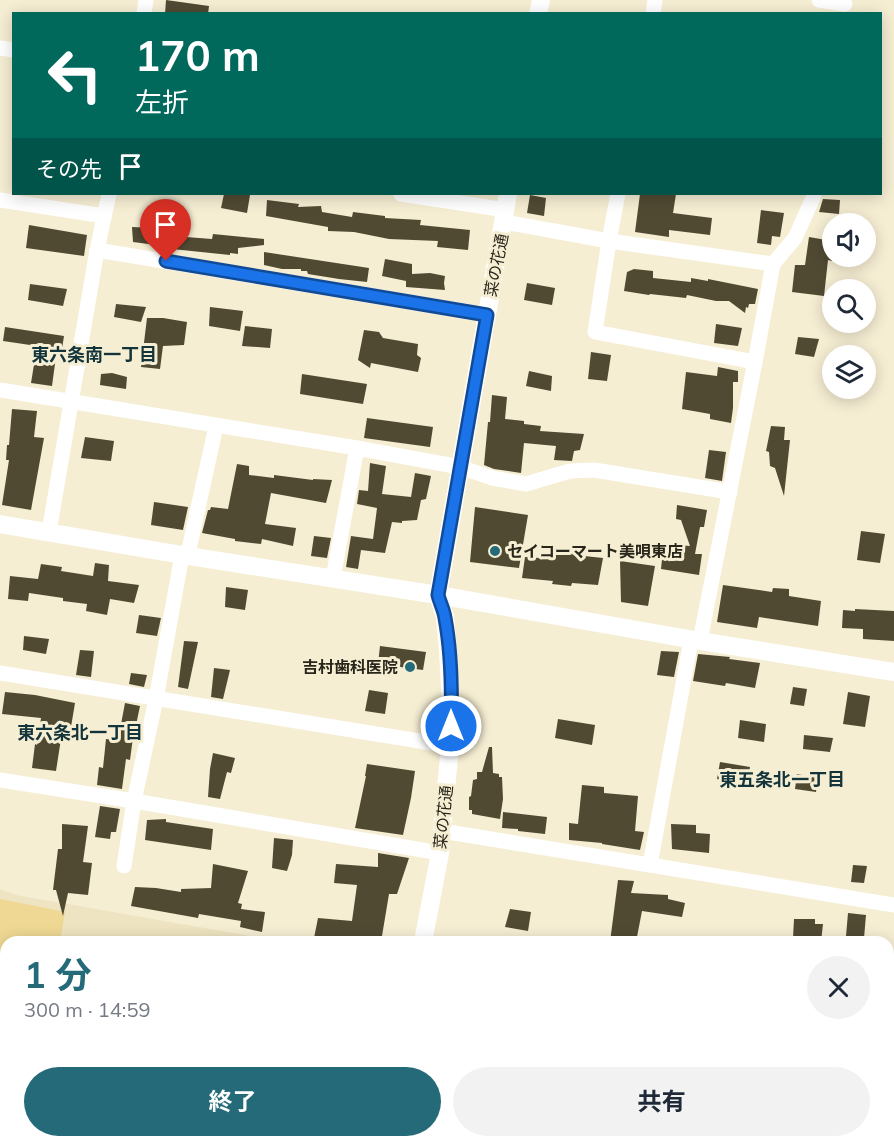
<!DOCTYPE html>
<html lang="ja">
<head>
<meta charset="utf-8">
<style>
	body { margin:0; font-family:Mulish,"Noto Sans JP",sans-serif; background:#f2f2f3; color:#1f2937; height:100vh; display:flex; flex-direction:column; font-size:22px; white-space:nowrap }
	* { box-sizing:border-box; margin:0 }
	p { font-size:20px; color:#747a83 }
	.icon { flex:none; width:33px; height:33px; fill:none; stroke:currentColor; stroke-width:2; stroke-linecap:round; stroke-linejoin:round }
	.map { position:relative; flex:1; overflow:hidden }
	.drawer { position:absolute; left:0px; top:936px; width:894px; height:212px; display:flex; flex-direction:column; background:#fff; border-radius:18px 18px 0 0; box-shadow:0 3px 15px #0003 }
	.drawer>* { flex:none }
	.hud { position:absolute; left:12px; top:12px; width:870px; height:183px; border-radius:0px; box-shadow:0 3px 15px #0003; background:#00695c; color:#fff; overflow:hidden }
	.tools { position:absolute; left:822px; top:213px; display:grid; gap:12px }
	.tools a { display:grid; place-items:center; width:54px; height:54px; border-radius:50%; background:#fff; box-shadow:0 3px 15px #0003; font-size:30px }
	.pin { position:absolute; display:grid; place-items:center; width:51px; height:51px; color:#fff; margin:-62px -26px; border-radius:50% 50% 50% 0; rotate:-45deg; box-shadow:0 0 6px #0007 }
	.pin .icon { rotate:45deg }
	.me { position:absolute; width:66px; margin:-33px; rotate:0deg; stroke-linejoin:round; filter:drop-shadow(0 0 4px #0008) }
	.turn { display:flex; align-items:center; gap:21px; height:126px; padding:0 24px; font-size:27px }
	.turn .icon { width:78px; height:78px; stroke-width:2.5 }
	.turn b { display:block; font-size:42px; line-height:51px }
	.then { display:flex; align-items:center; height:57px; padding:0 24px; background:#0003; gap:12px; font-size:22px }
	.round { display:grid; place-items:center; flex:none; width:63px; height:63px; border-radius:32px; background:#f2f2f3 }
	.headline { display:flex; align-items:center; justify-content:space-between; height:102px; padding:0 24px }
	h1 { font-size:36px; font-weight:700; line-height:45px; color:#246a79 }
	.action { display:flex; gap:12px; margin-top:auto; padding:12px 24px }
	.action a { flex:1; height:69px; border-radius:36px; background:#246a79; color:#fff; font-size:24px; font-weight:700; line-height:69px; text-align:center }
	.action a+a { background:#f2f2f3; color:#1f2937 }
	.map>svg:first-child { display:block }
	.built { fill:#eee4c1 }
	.green { fill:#eed893 }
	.building { fill:#514a33 }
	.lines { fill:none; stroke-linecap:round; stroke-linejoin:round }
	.minor { stroke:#fff; stroke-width:15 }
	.tertiary { stroke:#fff; stroke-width:18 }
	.route-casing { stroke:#114b97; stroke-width:15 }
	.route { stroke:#1a73e8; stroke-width:10 }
	.poi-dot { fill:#246a79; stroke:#f6eed3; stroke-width:2 }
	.labels { text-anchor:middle; stroke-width:6; stroke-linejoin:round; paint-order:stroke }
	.street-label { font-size:16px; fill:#28251b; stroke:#f6eed3 }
	.poi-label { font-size:16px; font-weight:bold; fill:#28251b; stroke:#f6eed3; text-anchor:start }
	.neighbourhood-label { font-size:18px; font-weight:bold; fill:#13343b; stroke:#f6eed3 }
</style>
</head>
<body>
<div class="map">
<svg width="894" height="1147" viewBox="0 0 894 1147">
	<rect width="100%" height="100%" fill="#f6eed3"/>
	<!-- built -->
	<polygon class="built" points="0,889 16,895 285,942 6,942 6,1142 364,1142 363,1147 0,1147"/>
	<!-- green -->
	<polygon class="green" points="0,899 65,912 60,942 6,942 6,1142 139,1142 138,1147 0,1147"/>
	<!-- building -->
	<g class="building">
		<polygon points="166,0 209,6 208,14 165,14"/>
		<polygon points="224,194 240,194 250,195 247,213 221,208"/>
		<polygon points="640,194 676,194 673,213 712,218 710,235 669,230 669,237 635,232"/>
		<polygon points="530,195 546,198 544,216 527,213"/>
		<polygon points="823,199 840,200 839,214 819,212"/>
		<polygon points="267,200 299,204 298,207 321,206 322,212 352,217 353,212 385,216 385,218 421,220 420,225 470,230 468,250 437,247 438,241 389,239 354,232 328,231 328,227 266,216"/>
		<polygon points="761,210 784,213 780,237 772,236 771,245 757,243"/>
		<polygon points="29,225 87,235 84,256 26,248"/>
		<polygon points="132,227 157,228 156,245 133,242"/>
		<polygon points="213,234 264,239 264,245 238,248 238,254 230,253 230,255 172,249 173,236 212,239"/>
		<polygon points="809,237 832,241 832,261 828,260 824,296 792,292 795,265 805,265"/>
		<polygon points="264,252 369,268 367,282 339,279 308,274 307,271 301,271 301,269 282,269 264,265"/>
		<polygon points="385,259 412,264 412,274 430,273 445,276 444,283 445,290 406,287 406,281 382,276"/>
		<polygon points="634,269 653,271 653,278 691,282 691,278 708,281 708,279 758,289 755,304 749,304 748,308 746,307 745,313 729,301 716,301 687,295 686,298 650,294 649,295 624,291 627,272"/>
		<polygon points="527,283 555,288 552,305 524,300"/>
		<polygon points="30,284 67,289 63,306 28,300"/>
		<polygon points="116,304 146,307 141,322 114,317"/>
		<polygon points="210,307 243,311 240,331 209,326"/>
		<polygon points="147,318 163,318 187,322 184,345 163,346 160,369 141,367"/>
		<polygon points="716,324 742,328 738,346 714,343"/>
		<polygon points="245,326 272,329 270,348 242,346"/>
		<polygon points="5,327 64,336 62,349 57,349 52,386 31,383 37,346 3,341"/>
		<polygon points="364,330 379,332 383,338 418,344 417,355 421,358 418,372 371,363 370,368 358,360"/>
		<polygon points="798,337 819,339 814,357 795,354"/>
		<polygon points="591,352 611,355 607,381 588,379"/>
		<polygon points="718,367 738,371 738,382 733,382 733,408 731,423 710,419 710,414 682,409 686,372 717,376"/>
		<polygon points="529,371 552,376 551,391 526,386"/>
		<polygon points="112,373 127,377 126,389 100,385 101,374"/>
		<polygon points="302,374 367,384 363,404 300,394"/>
		<polygon points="492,395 507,397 505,419 524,421 524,424 541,426 540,431 584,434 580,450 574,451 572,461 554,460 556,446 524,443 521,473 494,469 484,465 488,422 490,422"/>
		<polygon points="12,409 37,411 34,437 44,438 31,510 2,505 9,460 6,460 7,445 9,445"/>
		<polygon points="367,418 433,427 430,447 364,438"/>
		<polygon points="771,426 785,427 784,440 790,440 784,496 775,468 770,466 769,452 766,451"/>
		<polygon points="85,437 114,441 111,461 81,458"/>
		<polygon points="709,450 726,452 722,481 705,478"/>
		<polygon points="370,463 386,466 382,494 411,497 415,473 431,476 426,499 421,500 417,520 402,521 402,523 392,522 385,553 361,550 358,569 346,567 351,536 373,539 377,508 357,504 359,490 368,491"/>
		<polygon points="237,464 249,466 249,475 274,478 274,475 313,480 313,479 332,480 326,503 271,493 265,524 296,528 293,546 262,539 261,544 235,541 235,539 202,533 208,510 210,510 211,507 228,509"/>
		<polygon points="154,502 188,507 183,530 151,525"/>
		<polygon points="677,505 707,510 704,527 700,527 695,554 702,554 699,575 661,569 663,549 679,550 679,545 690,546 681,520 676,519"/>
		<polygon points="475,507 528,515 519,568 470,562"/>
		<polygon points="861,531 885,534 880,563 857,560"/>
		<polygon points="314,536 331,538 327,558 311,556"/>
		<polygon points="557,547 576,548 575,555 603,558 598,585 572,583 571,586 552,584 553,581 522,578 525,557 555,559"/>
		<polygon points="620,561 655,566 648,606 621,602"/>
		<polygon points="95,563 109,565 108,581 139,585 134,603 110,599 107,615 86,611 87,604 63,601 63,598 29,593 28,601 8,599 10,576 38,579 41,564 62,567 61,571 93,576"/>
		<polygon points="723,585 772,592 773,588 789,589 789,596 821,601 818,626 759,617 757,628 717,622"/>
		<polygon points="226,587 248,590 245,610 225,607"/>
		<polygon points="855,609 894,611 894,641 863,639 863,629 842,628 843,610 855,611"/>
		<polygon points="139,615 161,618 157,636 136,633"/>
		<polygon points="24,636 49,639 46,654 23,650"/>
		<polygon points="184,641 198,642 188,689 178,687"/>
		<polygon points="380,646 426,652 423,670 378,664"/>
		<polygon points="80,650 94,651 91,677 76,675"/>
		<polygon points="661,651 679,652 674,677 657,675"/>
		<polygon points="698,654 730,657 729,659 760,663 755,688 726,683 725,686 693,681"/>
		<polygon points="214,668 230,670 223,699 211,697"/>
		<polygon points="131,673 147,675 144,687 129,684"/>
		<polygon points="793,687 807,689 804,706 790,704"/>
		<polygon points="369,690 388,693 385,714 365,711"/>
		<polygon points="5,692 35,695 75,703 71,727 63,726 56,771 32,768 35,744 37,745 41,718 2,714"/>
		<polygon points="848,692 870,696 865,727 843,724"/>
		<polygon points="125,703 140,706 135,730 134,730 130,760 126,759 122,789 97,785 99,767 103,768 106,739 118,740"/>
		<polygon points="558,719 595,725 592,745 555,738"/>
		<polygon points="740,720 766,724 764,742 738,738"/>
		<polygon points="804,735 833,738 830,752 803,749"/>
		<polygon points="489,747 492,747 493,773 499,774 499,777 502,777 503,799 500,819 472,814 472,810 469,810 469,797 471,796 473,780 477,779 477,772 482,772"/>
		<polygon points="213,753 235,758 231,773 227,772 220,799 208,797 210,769"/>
		<polygon points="720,762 750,767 747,785 717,779"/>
		<polygon points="367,764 415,771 411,798 403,835 355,828 366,776 365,776"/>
		<polygon points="797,774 818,778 816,792 795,789"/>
		<polygon points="582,785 604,787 604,793 638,796 635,831 644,832 640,850 602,844 602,843 569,840 569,823 578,824"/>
		<polygon points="100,806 120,809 116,832 111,832 110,839 95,837"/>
		<polygon points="503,812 547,817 545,834 518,831 518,829 502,828"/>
		<polygon points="166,819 166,822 213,829 211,850 145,840 147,820"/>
		<polygon points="62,824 88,826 83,862 92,863 88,895 68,893 63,916 56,890 53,890 58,849 62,849"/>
		<polygon points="671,824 696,825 696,833 710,834 709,853 672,849"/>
		<polygon points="274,838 293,840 292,855 287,871 272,868"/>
		<polygon points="378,853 409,858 397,894 389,894 381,942 346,942 314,938 318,918 352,921 357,885 334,883 336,864 378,867"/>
		<polygon points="213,864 248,871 238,903 242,904 241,909 265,912 262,932 240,927 241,921 199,914 198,918 131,906 135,887 156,888 181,892 181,889 211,888"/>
		<polygon points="853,865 867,866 864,883 851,882"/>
		<polygon points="618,880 634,881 631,893 668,895 668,899 685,903 682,917 642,911 636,942 610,942"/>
		<polygon points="510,909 531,912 528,931 505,927"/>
		<polygon points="848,913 866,915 864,938 846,936"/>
		<polygon points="794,919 815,919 815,924 823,924 821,942 793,938"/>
	</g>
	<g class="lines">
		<!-- minor -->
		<g class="minor">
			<polyline points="819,0 845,4"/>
			<polyline points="144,14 146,0"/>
			<polyline points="653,14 655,0"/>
			<polyline points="0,48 14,50"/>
			<polyline points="401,194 506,210"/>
			<polyline points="618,194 609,241 595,332 755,362"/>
			<polyline points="0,200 104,216"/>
			<polyline points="504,222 609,241 773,264"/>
			<polyline points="97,250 487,315"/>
			<polyline points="0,390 357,448 460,467 492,478 526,484 570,471 594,470 730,492"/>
			<polyline points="49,532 97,250 109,194"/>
			<polyline points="333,578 357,448"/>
			<polyline points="700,641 755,362 773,264 795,238 813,198 814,194"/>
			<polyline points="0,673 450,746"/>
			<polyline points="0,780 134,801 440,853"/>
			<polyline points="442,831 894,905"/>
			<polyline points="650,865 691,640"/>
			<polyline points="124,866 134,801 156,699 182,555 189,549 216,426"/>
			<polyline points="888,1053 894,1054"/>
			<polyline points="462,1142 494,1147"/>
			<polyline points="785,1142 815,1147"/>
			<polyline points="635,1147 636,1142"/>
		</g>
		<!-- tertiary -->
		<g class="tertiary">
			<polyline points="538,14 541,0"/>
			<polyline points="0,524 182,555 438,595 700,641 894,672"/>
			<polyline points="423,942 440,853 450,746 451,706 448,651 445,617 438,595 508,194"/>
			<polyline points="384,1147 385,1142"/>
		</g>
	</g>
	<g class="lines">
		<defs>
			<path id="route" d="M166,261L487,315L438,595C440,603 444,610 445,618C451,650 452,693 451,726"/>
		</defs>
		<!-- route casing -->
		<use href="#route" class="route-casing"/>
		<!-- route -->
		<use href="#route" class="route"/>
	</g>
	<!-- markers -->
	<g class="poi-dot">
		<circle cx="495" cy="551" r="6"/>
		<circle cx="410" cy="667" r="6"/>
	</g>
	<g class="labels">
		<!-- street labels -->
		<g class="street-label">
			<text transform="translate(496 265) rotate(-79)" y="6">菜の花通</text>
			<text transform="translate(443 817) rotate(-84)" y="6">菜の花通</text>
		</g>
		<!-- poi labels -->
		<g class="poi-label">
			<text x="507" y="557">セイコーマート美唄東店</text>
			<text x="398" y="673" text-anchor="end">吉村歯科医院</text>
		</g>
		<!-- neighbourhood labels -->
		<g class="neighbourhood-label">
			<text x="94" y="361">東六条南一丁目</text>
			<text x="80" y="739">東六条北一丁目</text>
			<text x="782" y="786">東五条北一丁目</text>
		</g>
	</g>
</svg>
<div class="tools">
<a><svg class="icon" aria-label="sound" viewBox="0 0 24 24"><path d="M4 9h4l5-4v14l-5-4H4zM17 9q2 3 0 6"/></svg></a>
<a><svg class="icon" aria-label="search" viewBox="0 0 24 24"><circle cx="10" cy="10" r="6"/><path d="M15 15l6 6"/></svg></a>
<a><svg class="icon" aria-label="layers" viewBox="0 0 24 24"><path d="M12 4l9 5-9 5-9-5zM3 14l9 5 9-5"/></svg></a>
</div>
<div class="pin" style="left:166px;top:261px;background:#d93025"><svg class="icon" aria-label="arrive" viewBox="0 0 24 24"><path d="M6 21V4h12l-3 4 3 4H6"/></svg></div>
<svg class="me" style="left:451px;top:726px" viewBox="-20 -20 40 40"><circle r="17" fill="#1a73e8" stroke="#fff" stroke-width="3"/><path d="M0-11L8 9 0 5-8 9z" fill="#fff"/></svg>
<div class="hud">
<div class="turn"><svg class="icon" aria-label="left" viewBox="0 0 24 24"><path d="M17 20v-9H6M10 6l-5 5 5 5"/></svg><div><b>170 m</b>左折</div></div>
<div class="then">その先<svg class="icon" aria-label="arrive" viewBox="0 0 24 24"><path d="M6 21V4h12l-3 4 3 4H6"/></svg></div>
</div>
<section class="drawer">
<div class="headline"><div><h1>1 分</h1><p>300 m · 14:59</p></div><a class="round"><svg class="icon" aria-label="close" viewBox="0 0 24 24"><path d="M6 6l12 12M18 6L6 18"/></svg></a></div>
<div class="action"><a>終了</a><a>共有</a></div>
</section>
</div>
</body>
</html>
